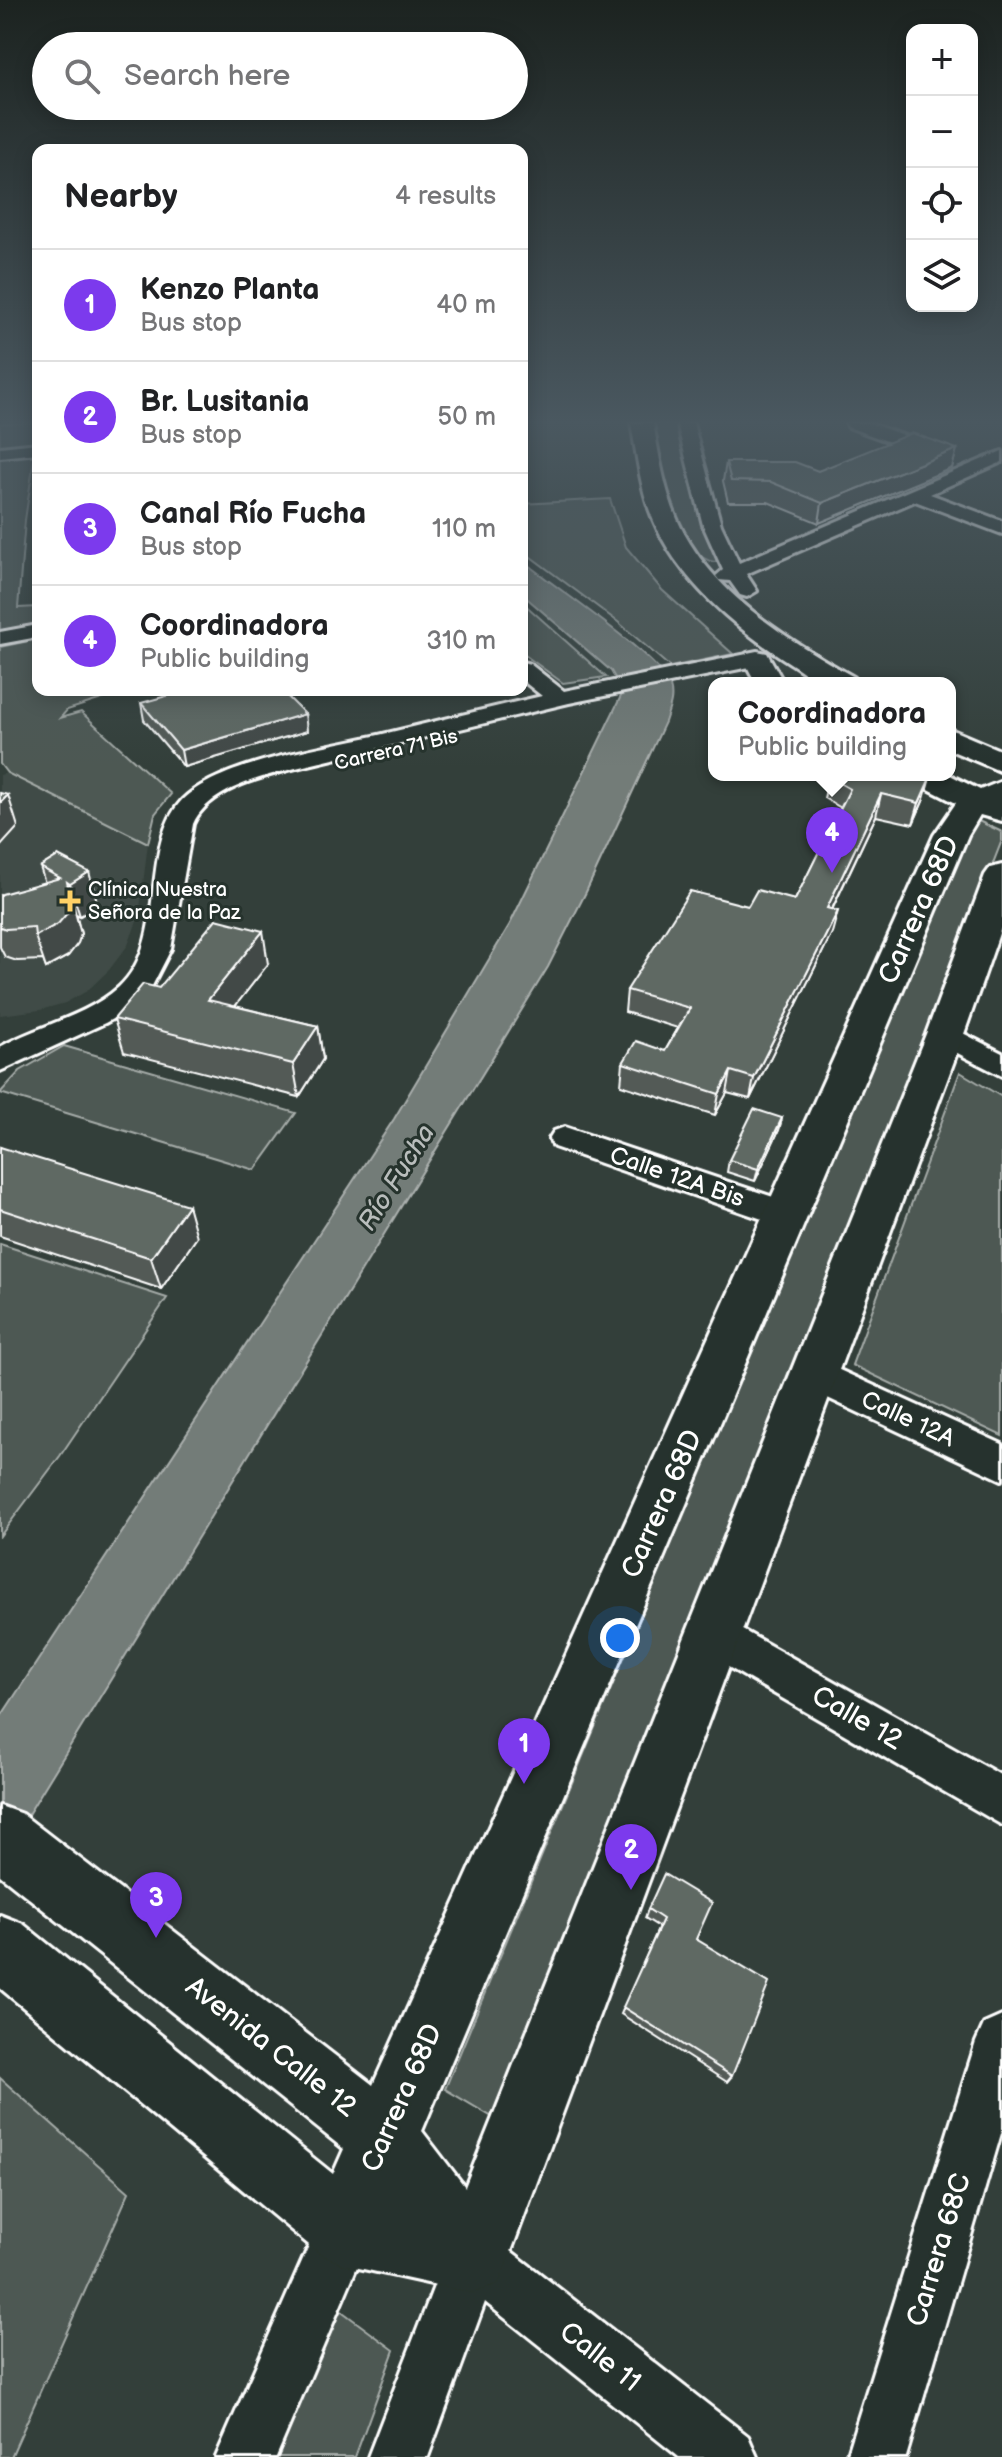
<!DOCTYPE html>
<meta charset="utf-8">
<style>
body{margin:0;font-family:"Balsamiq Sans",sans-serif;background:#f6f6f6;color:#202124}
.controls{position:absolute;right:24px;top:24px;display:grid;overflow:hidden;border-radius:16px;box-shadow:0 4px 20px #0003}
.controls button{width:72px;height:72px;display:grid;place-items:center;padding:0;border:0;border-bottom:2px solid #e0e0e0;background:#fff;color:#202124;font:40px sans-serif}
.you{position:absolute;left:620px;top:1638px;width:28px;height:28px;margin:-20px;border:6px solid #fff;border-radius:50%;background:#1a73e8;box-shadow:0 0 0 12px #1a73e833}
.badge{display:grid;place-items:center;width:52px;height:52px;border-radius:50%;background:#7c3aed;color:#fff;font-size:26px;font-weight:700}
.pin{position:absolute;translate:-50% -66px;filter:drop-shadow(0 2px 4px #0008)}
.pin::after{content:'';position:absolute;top:42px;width:28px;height:24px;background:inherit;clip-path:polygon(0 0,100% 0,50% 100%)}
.popup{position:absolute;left:708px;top:677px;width:248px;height:104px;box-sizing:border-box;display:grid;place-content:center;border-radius:16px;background:#fff;filter:drop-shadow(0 2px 6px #0005);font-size:26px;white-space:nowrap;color:#757577}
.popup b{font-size:30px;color:#202124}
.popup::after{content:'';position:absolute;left:50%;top:100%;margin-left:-16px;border:16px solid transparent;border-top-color:#fff}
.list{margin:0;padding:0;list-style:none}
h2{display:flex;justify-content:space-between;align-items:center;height:104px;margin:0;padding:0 32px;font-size:34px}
h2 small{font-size:26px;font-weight:400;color:#757577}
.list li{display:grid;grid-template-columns:52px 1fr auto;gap:24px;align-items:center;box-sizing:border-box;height:112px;padding:0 32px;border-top:2px solid #e0e0e0}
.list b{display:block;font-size:30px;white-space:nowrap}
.list p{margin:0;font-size:26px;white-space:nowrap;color:#757577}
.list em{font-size:26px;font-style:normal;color:#757577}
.icon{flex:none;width:44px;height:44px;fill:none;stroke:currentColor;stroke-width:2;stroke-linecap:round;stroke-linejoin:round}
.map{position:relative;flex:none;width:1002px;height:2457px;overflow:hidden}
.search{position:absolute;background:#fff;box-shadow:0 4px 20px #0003;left:32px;top:32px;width:496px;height:88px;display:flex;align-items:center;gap:20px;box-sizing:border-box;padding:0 28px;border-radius:44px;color:#757577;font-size:30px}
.panel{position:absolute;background:#fff;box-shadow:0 4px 20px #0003;left:32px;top:144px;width:496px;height:552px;border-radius:16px}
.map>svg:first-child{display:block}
.built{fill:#404c47}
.green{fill:#4d5853;stroke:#a6aca9;stroke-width:2}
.water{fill:#737b78;stroke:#abb0ae;stroke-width:2}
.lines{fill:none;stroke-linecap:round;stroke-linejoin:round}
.minor-casing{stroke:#fff;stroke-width:6}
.major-casing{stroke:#fff;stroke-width:6}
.minor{fill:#26332d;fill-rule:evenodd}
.major{fill:#26332d;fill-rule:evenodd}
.wall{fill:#525a56;stroke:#fff;stroke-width:2}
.shaded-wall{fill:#424a46;stroke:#fff;stroke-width:2}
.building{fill:#5f6964;stroke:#fff;stroke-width:2}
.poi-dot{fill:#ffd166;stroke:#26332d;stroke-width:3}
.labels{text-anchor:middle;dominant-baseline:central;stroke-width:6;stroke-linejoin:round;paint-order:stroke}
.far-street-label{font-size:20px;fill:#fff;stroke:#26332d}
.far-poi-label{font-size:20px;fill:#fff;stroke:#26332d;text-anchor:start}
.street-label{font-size:24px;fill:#fff;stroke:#26332d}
.water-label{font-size:26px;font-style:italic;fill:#b9bdbc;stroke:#26332d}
.near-street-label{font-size:28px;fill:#fff;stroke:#26332d}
</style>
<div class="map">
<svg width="1002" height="2457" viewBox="0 0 1002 2457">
<rect width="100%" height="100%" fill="#333f3a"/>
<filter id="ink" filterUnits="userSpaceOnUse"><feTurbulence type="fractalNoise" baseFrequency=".0125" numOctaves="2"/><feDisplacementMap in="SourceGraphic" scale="16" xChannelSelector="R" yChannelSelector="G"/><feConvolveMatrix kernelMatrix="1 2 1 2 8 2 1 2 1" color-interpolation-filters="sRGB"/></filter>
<g filter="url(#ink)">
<path class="built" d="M7 773 148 843 139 916 128 945 109 970 87 991 65 1003 40 1010 0 1015V775Z"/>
<g class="green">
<path d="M38 423V443L0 447V424Z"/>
<path d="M654 423H678L713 548 719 560 715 562C674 557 661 456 654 423Z"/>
<path d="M35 453 25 520 18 608 38 607V627L0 634V458Z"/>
<path d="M610 499 626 547 662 590 733 654 670 667 618 622 527 554 522 545V504Z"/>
<path d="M522 602 606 677 563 683 522 653Z"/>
<path d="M38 639V690H130L67 710 60 718 81 712 171 794 155 814 148 843 7 773 0 764V647Z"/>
<path d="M972 818 1002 832V840L504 2124 445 2089Z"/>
<path d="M64 1046 296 1113 255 1170 0 1093 20 1071Z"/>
<path d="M960 1072 1002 1097V1436L852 1365Z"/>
<path d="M0 1244 167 1298 60 1456 0 1536Z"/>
<path d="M0 2078 129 2192 11 2457H0Z"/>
<path d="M336 2307 394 2350 355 2457H271Z"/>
</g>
<path class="water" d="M522 560C552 586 660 656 670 686 674 699 669 709 665 722L586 892 548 967 0 1860V1718L394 1119 510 924 623 692 611 671 522 594Z"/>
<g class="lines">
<g class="minor-casing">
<g id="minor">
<path d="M677 423H693L721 525 739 563 1002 451V462L930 494 1002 521V534L915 501 746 574 757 591 747 597 740 595 730 581 719 580 716 576 723 570 703 525Z"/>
<path d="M846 423H869L946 450 949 454 946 458H934L848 427Z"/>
<path d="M38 443V453L0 457V447Z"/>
<path d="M38 625V637L0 644V632Z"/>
<path d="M757 652 768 659 765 664 569 703 300 767C265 776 209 788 193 824L171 949 152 986 125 1012 105 1023 0 1071V1047C39 1025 86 1017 119 987 169 941 139 846 182 800 219 762 330 746 383 734 436 721 489 708 542 696L522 680V662L530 664 564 691Z"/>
<path d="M945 1024 1002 1053V1076L934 1041 930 1034 934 1027Z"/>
<path d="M565 1127 800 1206 805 1215 800 1224 788 1228 554 1147 549 1139 554 1131Z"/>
<path d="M813 1358 1002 1444V1480L800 1385 794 1374 800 1363Z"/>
<path d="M712 1613 1002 1776V1825L697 1649 691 1634 697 1619Z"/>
<path d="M1002 2016V2130L906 2457H846L976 2042 984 2024Z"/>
<path d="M345 2201 365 2209 373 2229 276 2457H216L325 2209Z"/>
<path d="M473 2229 493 2237 748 2436 757 2457H679L485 2302 428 2457H368L453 2237Z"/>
</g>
</g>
<g class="major-casing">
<g id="major">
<path d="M631 423H653C659 455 664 489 677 519 709 592 788 640 854 677L858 683C848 683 832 686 822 682 811 679 800 669 790 663 736 629 678 580 653 519 640 488 637 455 631 423Z"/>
<path d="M757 651 767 653 784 683H756L743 659 747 653Z"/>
<path d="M950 729 1002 751V772L950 750Z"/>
<path d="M910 775H950L980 790 1002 781V821L980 815 968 835 422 2131 465 2187 926 1034 985 875 990 868 1002 865V925L964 1034 509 2257 499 2283 473 2293 345 2265 320 2254 0 1988V1915L23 1924 333 2174 344 2149 0 1875V1806L22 1814 373 2085 934 835 956 803 915 782Z"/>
</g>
</g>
<use href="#minor" class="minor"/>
<use href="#major" class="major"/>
</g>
<g class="wall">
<path d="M957 449 952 468 819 523 768 502H728L723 481 726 462 818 471Z"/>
<path d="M141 703 305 714 307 731 184 767 144 720Z"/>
<path d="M816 775H924V799L913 824 876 816 832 910V933L750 1099 727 1093 715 1115 621 1085 623 1063 665 1051 678 1028 625 1012 627 990 748 906 795 900 841 808 824 798 828 781Z"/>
<path d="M58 856 98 905 80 916 76 914 81 934 78 943 68 956 46 968 43 960 17 961 5 957 0 947V896L45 883 40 867Z"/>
<path d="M268 964 235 1006 318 1026 323 1059 299 1097 124 1052 114 1019 159 988Z"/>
<path d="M782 1118 779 1130 755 1181 727 1172 729 1160Z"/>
<path d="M0 1147 197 1237 161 1289 0 1236Z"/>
<path d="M648 1909 696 1939 732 2076 727 2082 621 2014 659 1927 645 1918Z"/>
</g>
<g class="shaded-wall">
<path d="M957 449 952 468 819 523 822 503Z"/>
<path d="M305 714 307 731 184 767 181 750Z"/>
<path d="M930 778 924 799 913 824 919 803Z"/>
<path d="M881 794 876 816 822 930 827 908Z"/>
<path d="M8 795 18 827 0 847V803Z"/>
<path d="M89 872 98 905 80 916 70 884Z"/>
<path d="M67 882 81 934 78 943 68 956 46 968 35 936Z"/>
<path d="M838 911 832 933 750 1099 754 1078Z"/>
<path d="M263 931 268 964 215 1032 208 1000Z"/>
<path d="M318 1026 323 1059 299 1097 293 1064Z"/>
<path d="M731 1071 727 1093 715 1115 719 1094Z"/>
<path d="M782 1118 779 1130 755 1181 758 1169Z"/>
<path d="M188 1205 197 1237 161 1289 151 1258Z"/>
</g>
<g class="building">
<path d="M912 433 957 449 822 503 771 482 731 481 726 462H795L818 471Z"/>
<path d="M188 690H281L305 714 181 750 141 703Z"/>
<path d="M832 775H924L930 778 919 803 881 794 827 908 838 911 754 1078 731 1071 719 1094 623 1063 636 1041 665 1051 690 1008 627 990 690 891 748 906 757 890 795 900 850 789 829 777Z"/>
<path d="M0 793 8 795 0 803Z"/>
<path d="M58 856 89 872 70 884 67 882 71 902 69 911 58 924 35 936 34 927 6 929 0 927V896L2 894 60 878 40 867Z"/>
<path d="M216 919 263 931 208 1000 318 1026 293 1064 114 1019 143 984 159 988Z"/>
<path d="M754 1109 782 1118 758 1169 729 1160Z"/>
<path d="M0 1147 188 1205 151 1258 0 1209Z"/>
<path d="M664 1874 712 1903 696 1939 769 1983 732 2076 623 2007 663 1919 648 1909Z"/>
</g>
</g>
<linearGradient id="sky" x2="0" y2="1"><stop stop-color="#1c2320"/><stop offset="0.55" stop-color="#4a5860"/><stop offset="1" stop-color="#4a5860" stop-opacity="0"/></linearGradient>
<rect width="1002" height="767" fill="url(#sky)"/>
<path class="poi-dot" d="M66 889h8v8h8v8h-8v8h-8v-8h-8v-8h8z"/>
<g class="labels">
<g class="far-street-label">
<text transform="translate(396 750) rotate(-13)">Carrera 71 Bis</text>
</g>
<g class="far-poi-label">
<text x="88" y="890">Clínica Nuestra<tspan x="88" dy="23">Señora de la Paz</tspan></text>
</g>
<g class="street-label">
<text transform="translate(677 1177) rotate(19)">Calle 12A Bis</text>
<text transform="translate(908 1419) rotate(25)">Calle 12A</text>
</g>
<g class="water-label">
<text transform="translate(397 1178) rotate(-58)">Río Fucha</text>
</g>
<g class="near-street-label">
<text transform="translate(919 910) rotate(-66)">Carrera 68D</text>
<text transform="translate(662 1504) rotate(-66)">Carrera 68D</text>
<text transform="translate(857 1718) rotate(30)">Calle 12</text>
<text transform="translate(271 2047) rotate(38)">Avenida Calle 12</text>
<text transform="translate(402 2098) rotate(-66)">Carrera 68D</text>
<text transform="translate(939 2250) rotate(-73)">Carrera 68C</text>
<text transform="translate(600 2357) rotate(38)">Calle 11</text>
</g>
</g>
</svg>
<div class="controls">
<button>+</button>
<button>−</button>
<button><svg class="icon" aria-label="locate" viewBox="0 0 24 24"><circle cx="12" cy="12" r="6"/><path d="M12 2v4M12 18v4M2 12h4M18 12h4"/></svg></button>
<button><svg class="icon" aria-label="layers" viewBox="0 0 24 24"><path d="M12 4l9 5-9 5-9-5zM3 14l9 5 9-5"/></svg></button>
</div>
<div class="you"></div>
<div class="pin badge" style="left:524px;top:1784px">1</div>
<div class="pin badge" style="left:631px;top:1890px">2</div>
<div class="pin badge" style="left:156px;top:1938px">3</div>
<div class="pin badge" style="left:832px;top:873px">4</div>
<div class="popup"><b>Coordinadora</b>Public building</div>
<div class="search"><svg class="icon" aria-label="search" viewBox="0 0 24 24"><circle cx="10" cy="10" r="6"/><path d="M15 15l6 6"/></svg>Search here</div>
<section class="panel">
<h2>Nearby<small>4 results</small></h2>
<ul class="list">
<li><span class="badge">1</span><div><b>Kenzo Planta</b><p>Bus stop</p></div><em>40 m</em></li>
<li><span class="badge">2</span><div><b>Br. Lusitania</b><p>Bus stop</p></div><em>50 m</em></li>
<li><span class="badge">3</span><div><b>Canal Río Fucha</b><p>Bus stop</p></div><em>110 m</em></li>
<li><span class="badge">4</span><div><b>Coordinadora</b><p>Public building</p></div><em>310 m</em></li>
</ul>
</section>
</div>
